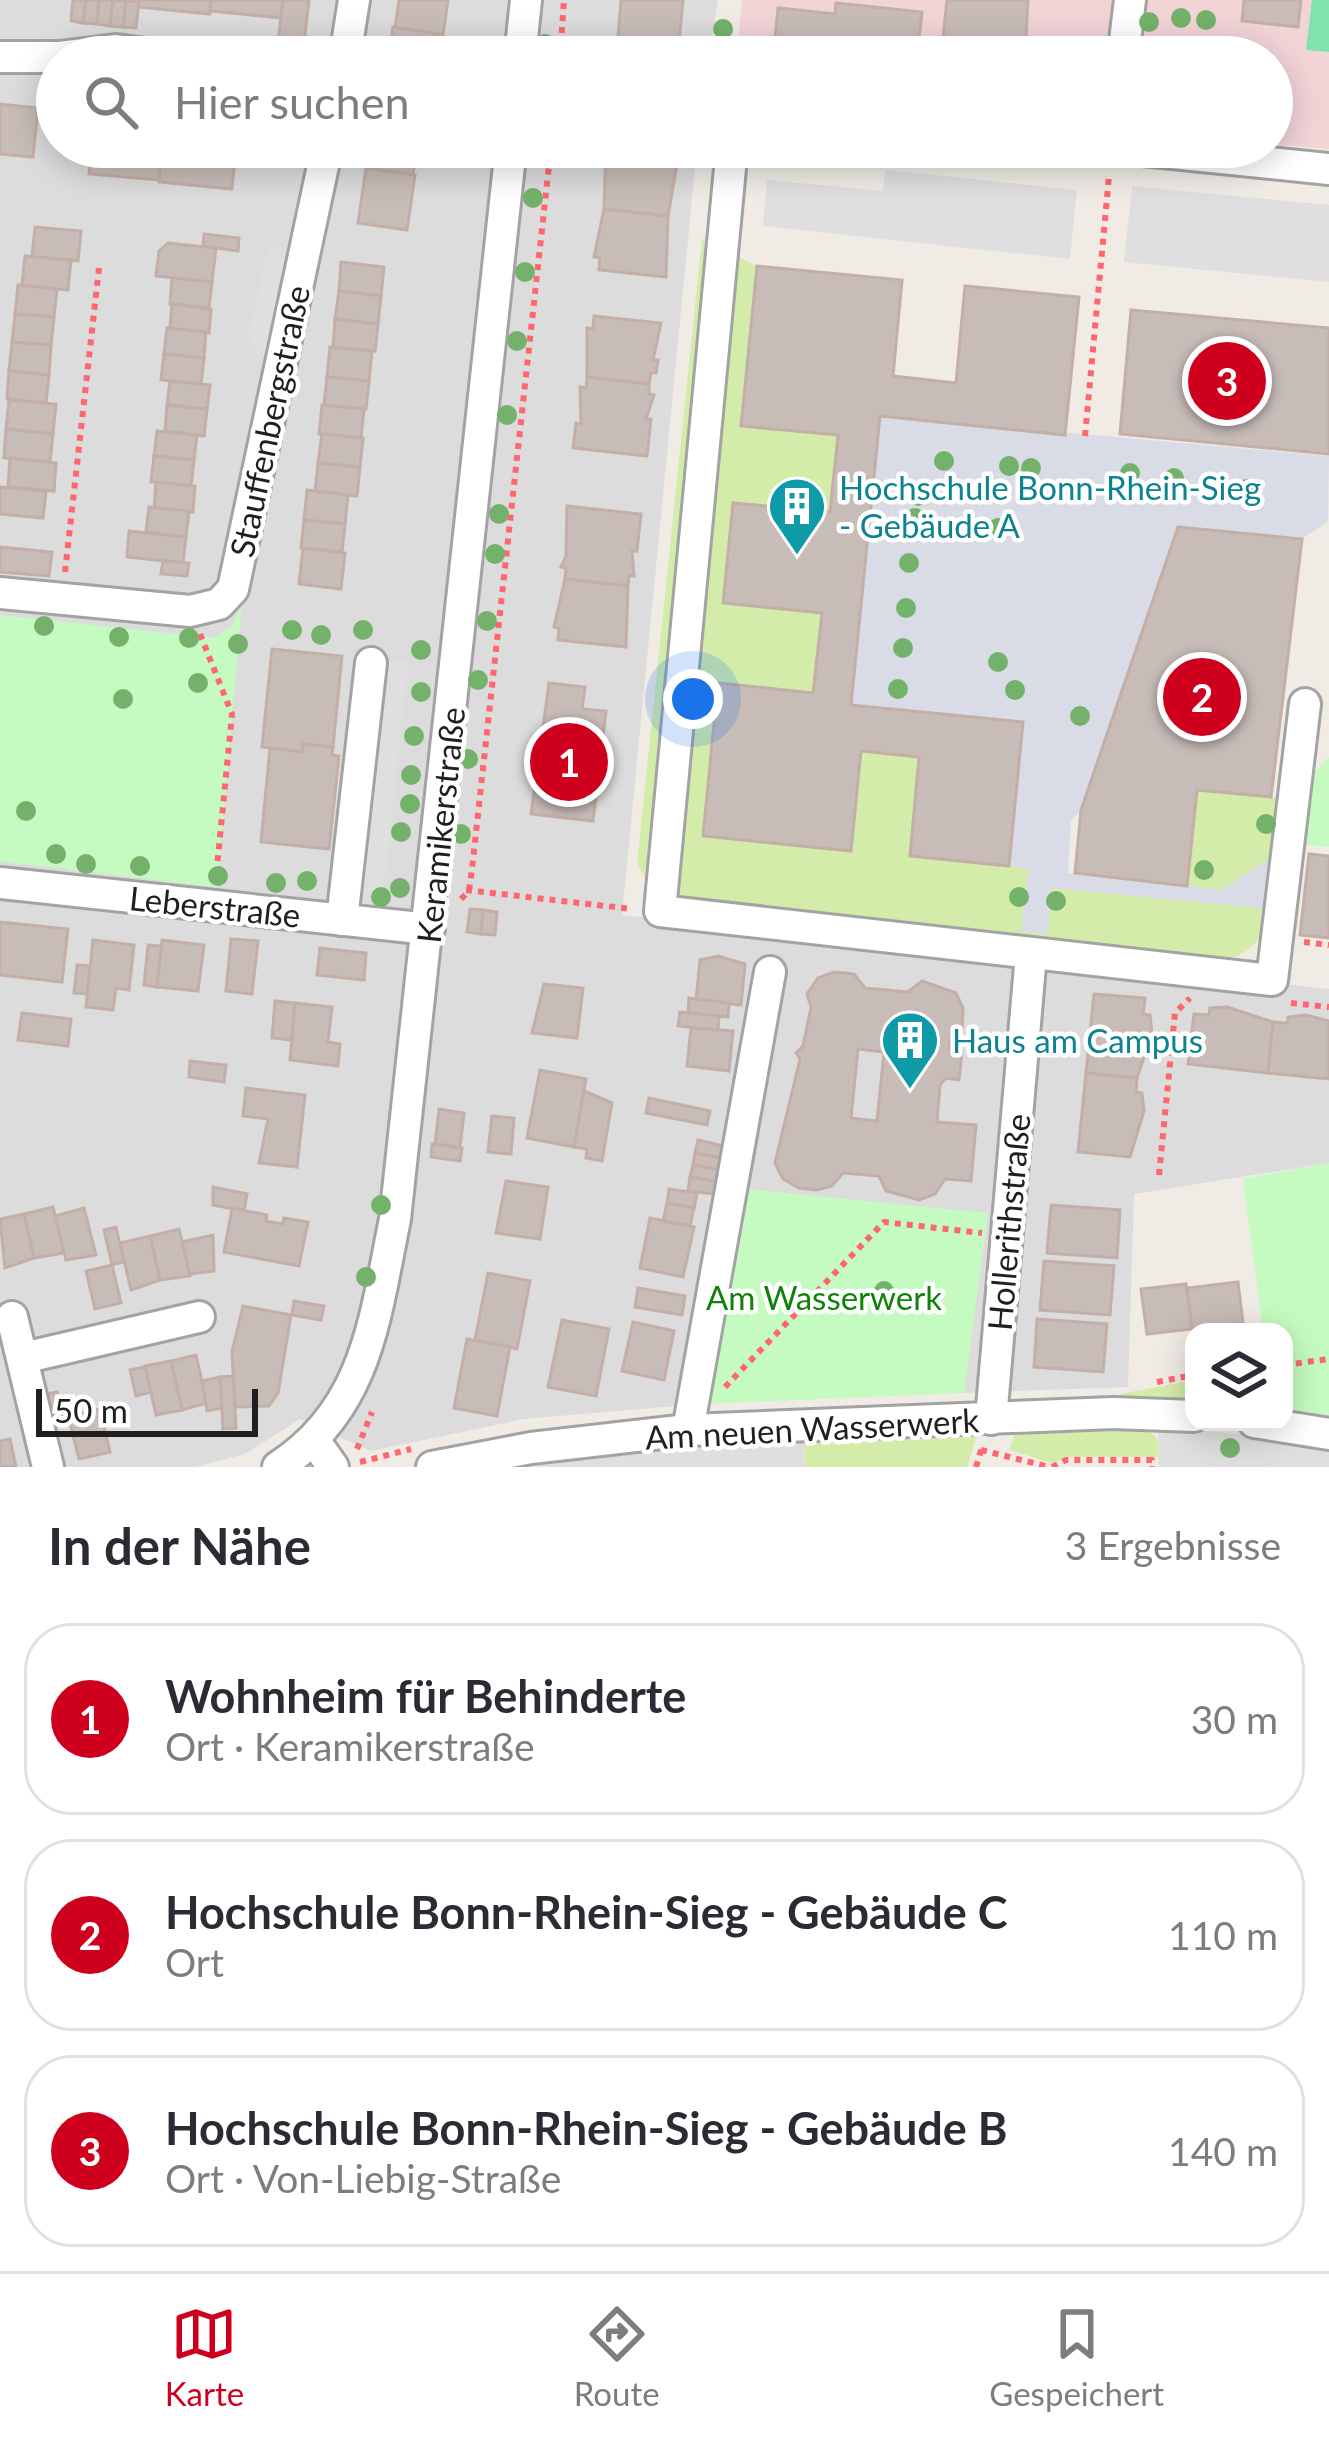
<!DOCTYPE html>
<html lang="de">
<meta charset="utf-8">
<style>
body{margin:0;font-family:Lato,sans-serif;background:#f7f7f7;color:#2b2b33}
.controls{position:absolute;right:36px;bottom:36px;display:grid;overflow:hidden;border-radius:24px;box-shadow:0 6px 30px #0003}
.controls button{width:108px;height:108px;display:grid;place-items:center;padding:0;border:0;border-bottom:3px solid #e1e1e2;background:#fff;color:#2b2b33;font:60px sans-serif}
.scale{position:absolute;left:36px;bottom:30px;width:222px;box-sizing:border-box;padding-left:12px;border:6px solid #1f1f1f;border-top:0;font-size:33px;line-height:42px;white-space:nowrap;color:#1f1f1f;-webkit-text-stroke:9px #fff;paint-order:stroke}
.you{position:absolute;left:693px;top:699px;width:42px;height:42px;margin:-30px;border:9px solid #fff;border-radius:50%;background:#1a73e8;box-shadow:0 0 0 18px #1a73e833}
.badge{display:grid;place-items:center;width:78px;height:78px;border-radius:50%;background:#ce001e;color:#fff;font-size:39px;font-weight:700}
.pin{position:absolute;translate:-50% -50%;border:6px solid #fff;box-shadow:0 3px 12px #0006}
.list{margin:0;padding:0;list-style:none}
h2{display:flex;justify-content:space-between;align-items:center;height:156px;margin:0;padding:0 48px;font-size:51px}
h2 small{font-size:39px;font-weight:400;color:#7c7c81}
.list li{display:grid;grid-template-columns:78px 1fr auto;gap:36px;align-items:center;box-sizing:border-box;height:192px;margin:0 24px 24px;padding:0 24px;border:3px solid #e1e1e2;border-radius:48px}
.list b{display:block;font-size:45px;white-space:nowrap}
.list p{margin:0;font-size:39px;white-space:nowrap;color:#7c7c81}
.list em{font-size:39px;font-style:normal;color:#7c7c81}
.icon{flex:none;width:66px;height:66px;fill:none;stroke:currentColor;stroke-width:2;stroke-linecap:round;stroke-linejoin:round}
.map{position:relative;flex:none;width:1329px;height:1467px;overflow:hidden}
.search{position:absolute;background:#fff;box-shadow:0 6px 30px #0003;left:36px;right:36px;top:36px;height:132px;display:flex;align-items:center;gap:30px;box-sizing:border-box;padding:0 42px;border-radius:66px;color:#7c7c81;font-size:45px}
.sheet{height:804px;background:#fff}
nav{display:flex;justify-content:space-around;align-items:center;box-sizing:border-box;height:168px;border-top:3px solid #e1e1e2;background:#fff;font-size:33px;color:#7c7c81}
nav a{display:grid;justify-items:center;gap:6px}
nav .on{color:#ce001e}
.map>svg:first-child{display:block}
.residential{fill:#dddcdc}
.commercial{fill:#f2d4d7}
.grass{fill:#d4eca9}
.park{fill:#c5fbc1}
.pitch{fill:#80e2ae}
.parking{fill:#dfdfdf}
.plaza{fill:#d9dbe6}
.building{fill:#c8bcb8;stroke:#c3afa7;stroke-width:3;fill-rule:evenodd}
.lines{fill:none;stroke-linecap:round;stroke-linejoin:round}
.minor-casing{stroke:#a3a3a3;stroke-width:36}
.path{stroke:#ff676e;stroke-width:6;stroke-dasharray:6 6;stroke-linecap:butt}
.minor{stroke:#fff;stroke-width:30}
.tree{fill:#74b26b}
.labels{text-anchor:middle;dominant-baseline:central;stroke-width:9;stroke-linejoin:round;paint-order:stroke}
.street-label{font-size:33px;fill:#1f1f1f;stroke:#fff}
.culture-label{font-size:33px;fill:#0d838f;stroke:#fff;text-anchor:start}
.park-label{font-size:33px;fill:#0f8307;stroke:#fff}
</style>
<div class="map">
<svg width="1329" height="1467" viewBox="0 0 1329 1467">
<rect width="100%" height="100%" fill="#f0ebe5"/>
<path class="residential" d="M0 0H718L709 57H57V147H697L622 915 1329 989V1163L1134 1194 1128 1387 964 1393 987 1213 699 1404 524 1419 371 1451 300 1419 245 1454 195 1467H0Z"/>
<path class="commercial" d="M742 0H1329V149L1272 144V57H737Z"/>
<g class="grass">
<path d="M702 239 757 266 742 425 838 435 830 512 733 504 822 613 813 693 718 684 861 751 919 757 910 856 1028 868 1021 931 1047 934 1052 888 1271 909C1262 936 1257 950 1228 959L654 893 637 864Z"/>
<path d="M1197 790 1281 798 1276 854 1222 890 1187 886Z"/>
<path d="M1194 1380V1406L1121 1403 1120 1394Z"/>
<path d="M1143 1426 1158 1439 1159 1457H1068L1052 1463 1009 1450 1015 1432Z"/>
<path d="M955 1434 976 1438 967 1467H805L804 1439Z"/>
</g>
<g class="park">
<path d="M242 603 217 887 0 861V615L213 638 232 627Z"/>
<path d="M1329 757V847L1294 844 1299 788Z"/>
<path d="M1329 1163V1421L1284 1410V1332H1263L1243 1179Z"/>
<path d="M744 1189 988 1213 964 1393 699 1404Z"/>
</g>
<path class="pitch" d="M1312 0H1329V52L1306 50Z"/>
<g class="parking">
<path d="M885 170 1077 190 1070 259 763 226 767 180 883 191Z"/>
<path d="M1132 186 1329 205V282L1124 262Z"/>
<path d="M268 249 293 250 266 360 248 336Z"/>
<path d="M384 660 408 662 383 896 359 893Z"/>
<path d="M1158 1426 1329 1444V1467H1159Z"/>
<path d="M804 1439 805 1467H537L536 1460Z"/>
</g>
<path class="plaza" d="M880 416 1329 456 1328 521 1302 539 1178 527 1081 810 1071 821 1068 873 1222 890 1276 854 1271 909 1053 888 1047 935 1021 931 1028 869 1009 866 1023 722 851 705Z"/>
<g class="building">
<path d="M73 0H86L83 23 71 21Z"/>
<path d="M86 0H99L97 24 83 23Z"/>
<path d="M99 0H113L110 26 97 24Z"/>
<path d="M113 0 126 1 123 27 110 26Z"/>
<path d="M139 0H211L210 14 138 7Z"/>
<path d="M211 0H283L281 18 210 11Z"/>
<path d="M283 0H309L304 43 278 41Z"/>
<path d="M399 0H448L443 35 395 28Z"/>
<path d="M621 0H683L678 55 617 49Z"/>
<path d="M947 0H1028L1025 56 941 57Z"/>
<path d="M1244 0H1301L1298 27 1242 21Z"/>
<path d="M126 1 139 2 136 28 123 27Z"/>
<path d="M836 3 922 12 917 57H773L778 8 835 14Z"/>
<path d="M393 27 435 33 432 57H389Z"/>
<path d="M0 104 38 108 33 157 0 154Z"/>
<path d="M92 147H162L159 180 89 174Z"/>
<path d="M162 147H236L232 189 159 182Z"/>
<path d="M236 147H278L276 165 234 161Z"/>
<path d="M373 147H417L413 175 370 169Z"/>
<path d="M606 147H680L668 216 604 209Z"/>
<path d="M366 168 415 175 407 230 358 223Z"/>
<path d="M604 209 668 216 666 277 599 270 600 258 594 257Z"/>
<path d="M35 227 81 231 78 261 32 257Z"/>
<path d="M204 234 239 238 238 251 203 246Z"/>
<path d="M168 243 216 248 212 282 156 276 159 251Z"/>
<path d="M25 256 71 260 68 290 22 285Z"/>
<path d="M341 262 384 267 381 296 339 291Z"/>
<path d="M757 266 902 280 893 376 956 383 965 286 1079 297 1065 435 880 416 851 705 1023 722 1009 866 910 856 919 757 861 751 851 851 703 836 718 683 813 693 822 613 723 603 733 503 830 512 838 435 741 426Z"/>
<path d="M172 278 212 282 209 308 170 304Z"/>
<path d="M18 285 57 289 54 317 15 314Z"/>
<path d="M339 291 381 296 378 324 335 319Z"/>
<path d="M172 304 211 309 209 333 170 328Z"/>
<path d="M1131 310 1329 328V454L1120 434Z"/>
<path d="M15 314 54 317 51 345 12 342Z"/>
<path d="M594 316 661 323 653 360H658L656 373H651L649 384 587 377V328L593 329Z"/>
<path d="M335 319 378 324 375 351 333 347Z"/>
<path d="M167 328 206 332 204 358 164 354Z"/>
<path d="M12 342 51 345 49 375 9 371Z"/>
<path d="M330 347 372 351 369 381 327 377Z"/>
<path d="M164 354 204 358 201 384 161 380Z"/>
<path d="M9 371 49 375 46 403 7 399Z"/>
<path d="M327 377 369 381 366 409 324 405Z"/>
<path d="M587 377 649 384V394L654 395 646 419H651L647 456 573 448 576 423 581 424 580 387 586 388Z"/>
<path d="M170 381 210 385 207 409 167 405Z"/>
<path d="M9 400 56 404 53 434 6 429Z"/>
<path d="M167 405 207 409 204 436 165 431Z"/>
<path d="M322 405 364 409 361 438 319 434Z"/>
<path d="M6 429 53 434 50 462 4 458Z"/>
<path d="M157 431 197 435 194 460 154 456Z"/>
<path d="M322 434 363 438 360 467 318 463Z"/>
<path d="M154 456 194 460 191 486 151 482Z"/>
<path d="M10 458 56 463 54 491 8 487Z"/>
<path d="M318 463 360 467 357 496 315 491Z"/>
<path d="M156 482 195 486 193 512 154 508Z"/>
<path d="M0 487 46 491 43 518 0 514Z"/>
<path d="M307 490 348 495 345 524 304 520Z"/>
<path d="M567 506 641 514 637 551H632L634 576 629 575 628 586 565 579 566 568 561 567 566 556Z"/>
<path d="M149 507 189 511 186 537 146 532Z"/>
<path d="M304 520 345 524 342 552 301 548Z"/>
<path d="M1178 527 1302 539 1271 797 1197 790 1187 886 1075 873 1081 810Z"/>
<path d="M129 531 186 537 183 563 127 557Z"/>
<path d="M0 547 52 552 49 576 0 572Z"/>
<path d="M303 548 345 553 341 589 299 584Z"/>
<path d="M163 561 189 563 187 576 161 574Z"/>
<path d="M565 579 628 586 626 647 558 640 559 628 554 627Z"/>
<path d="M272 649 342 656 333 747 303 744 302 752 262 747Z"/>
<path d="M549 683 585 687 582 709 606 711 593 821 531 814Z"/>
<path d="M303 744 333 747 332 755 339 756 329 849 261 842 270 748 302 752Z"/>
<path d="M1309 854 1329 856V938L1300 935Z"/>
<path d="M470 909 483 910 481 934 467 932Z"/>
<path d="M483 910 497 912 495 935 481 934Z"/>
<path d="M0 922 68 929 62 982 0 975Z"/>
<path d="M231 939 258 941 252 994 226 991Z"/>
<path d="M93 940 134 945 129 990 116 988 113 1010 86 1007Z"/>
<path d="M162 940 204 945 198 991 157 987Z"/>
<path d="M148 945 161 946 157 987 144 985Z"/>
<path d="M320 948 366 953 364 980 317 975Z"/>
<path d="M718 956 745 964 741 1005 696 1000 700 960Z"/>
<path d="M77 965 90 966 87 994 74 993Z"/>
<path d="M834 972 854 974 865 988 908 992 922 981 956 993 963 1008 962 1028 951 1037 949 1049 962 1051 959 1080 946 1078 940 1085 937 1122 976 1125 971 1181 945 1179 935 1194 919 1200 886 1191 879 1176 843 1173 832 1186 817 1190 799 1188 783 1179 775 1163 800 1059 796 1053 803 1046 811 1007 807 994 818 978ZM858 1049 884 1052 877 1121 851 1118Z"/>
<path d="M544 984 583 988 577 1038 532 1033Z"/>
<path d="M1094 994 1145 998 1143 1014 1150 1015 1152 1033 1137 1078 1086 1073Z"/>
<path d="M689 998 729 1003 728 1017 688 1013Z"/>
<path d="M275 1001 295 1003 292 1040 272 1038Z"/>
<path d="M295 1003 332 1007 328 1042 340 1044 338 1066 290 1060Z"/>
<path d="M1227 1007 1273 1022 1268 1073 1188 1064 1194 1014 1209 1015 1210 1008Z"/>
<path d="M680 1012 719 1016 718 1030 678 1026Z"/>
<path d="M22 1013 71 1019 68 1046 18 1040Z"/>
<path d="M1306 1015 1329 1021V1079L1268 1073 1273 1022 1288 1023V1017Z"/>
<path d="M691 1028 733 1031 729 1071 687 1066Z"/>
<path d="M190 1061 226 1065 224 1082 189 1077Z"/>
<path d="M540 1070 586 1079 574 1147 527 1138Z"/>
<path d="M1086 1073 1137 1078 1136 1092 1142 1093 1144 1111 1130 1157 1078 1152Z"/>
<path d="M246 1088 305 1095 297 1167 259 1163 268 1119 243 1116Z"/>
<path d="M584 1091 612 1103 602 1161 586 1158 587 1149 574 1147Z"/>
<path d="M649 1098 710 1111 707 1125 646 1113Z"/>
<path d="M439 1109 464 1113 460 1147 435 1144Z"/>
<path d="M492 1116 514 1118 511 1154 488 1152Z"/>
<path d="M698 1140 724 1146 722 1158 695 1153Z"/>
<path d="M432 1144 462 1148 460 1161 431 1157Z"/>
<path d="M695 1153 722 1158 719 1170 693 1165Z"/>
<path d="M693 1165 719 1170 717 1182 690 1177Z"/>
<path d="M690 1177 717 1182 715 1194 688 1191Z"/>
<path d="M506 1181 548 1187 540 1239 496 1233Z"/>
<path d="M213 1187 247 1194 244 1211 213 1205Z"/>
<path d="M669 1189 697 1193 694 1208 667 1203Z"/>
<path d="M667 1203 694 1208 690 1226 663 1221Z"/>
<path d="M1051 1205 1120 1210 1117 1258 1047 1253Z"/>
<path d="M53 1207 64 1253 34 1258 24 1214Z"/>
<path d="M84 1208 96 1255 66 1260 55 1216Z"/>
<path d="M232 1208 267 1215 266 1221 283 1224 284 1218 308 1222 299 1266 224 1252Z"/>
<path d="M24 1214 34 1258 5 1268 0 1219Z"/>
<path d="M650 1218 694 1227 683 1277 640 1268Z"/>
<path d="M116 1227 124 1262 112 1265 104 1230Z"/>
<path d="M179 1229 190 1276 160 1280 150 1236Z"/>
<path d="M213 1235 214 1271 190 1274 182 1242Z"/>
<path d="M150 1236 160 1280 131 1290 120 1243Z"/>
<path d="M1044 1261 1114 1266 1110 1315 1040 1310Z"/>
<path d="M112 1265 121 1303 95 1309 86 1271Z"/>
<path d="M488 1273 530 1281 517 1349 475 1340Z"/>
<path d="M1238 1282 1243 1323 1192 1329 1187 1288Z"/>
<path d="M1186 1284 1192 1329 1147 1334 1141 1289Z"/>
<path d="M638 1288 685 1296 682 1315 635 1307Z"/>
<path d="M294 1301 324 1306 321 1320 292 1315Z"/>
<path d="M243 1306 291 1315 278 1393 269 1406 235 1407 232 1352Z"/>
<path d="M1037 1319 1107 1324 1103 1372 1034 1367Z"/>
<path d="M562 1320 609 1329 596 1396 548 1387Z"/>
<path d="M633 1322 674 1331 664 1380 622 1371Z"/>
<path d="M467 1339 510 1347 497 1416 454 1408Z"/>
<path d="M196 1355 207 1403 182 1410 171 1361Z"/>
<path d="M171 1361 182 1410 156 1415 145 1366Z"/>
<path d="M145 1367 151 1392 136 1396 130 1370Z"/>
<path d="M233 1376 236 1428 223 1429 220 1377Z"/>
<path d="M220 1377 222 1408 207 1411 202 1381Z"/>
<path d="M57 1392 64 1418 49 1421 43 1395Z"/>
<path d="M100 1409 110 1452 79 1459 68 1416Z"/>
<path d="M10 1439 16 1467H0V1441Z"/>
</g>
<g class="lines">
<g class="minor-casing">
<g id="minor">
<path d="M0 57H57"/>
<path d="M60 57 116 50 168 57"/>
<path d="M345 57 354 0"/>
<path d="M520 57 526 0"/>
<path d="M1123 57 1130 0"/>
<path d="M732 147 660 911 1272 980 1305 704"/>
<path d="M1113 147 1329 169"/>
<path d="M0 593 190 611 219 604 233 589 327 147"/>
<path d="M0 883 429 929"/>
<path d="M342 920 371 663"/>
<path d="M12 1317 48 1467"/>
<path d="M23 1358 199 1317"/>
<path d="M991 1419 1031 954"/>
<path d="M1254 1422 1329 1434"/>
<path d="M688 1430 770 972"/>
<path d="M314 1440 333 1467"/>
<path d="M278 1467C368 1409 375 1316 395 1219L511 147"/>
<path d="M432 1467 531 1448 688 1430 1113 1413 1194 1416"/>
</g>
</g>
<g class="path">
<path d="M560 57 564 0"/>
<path d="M1085 436 1109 176"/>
<path d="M65 572 99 268"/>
<path d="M200 634 232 714 216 877"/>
<path d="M466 890 632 909"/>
<path d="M461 899 469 891 472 869 551 147"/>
<path d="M1304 942 1329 945"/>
<path d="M1291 1003 1329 1007"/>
<path d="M1159 1175 1175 1013 1190 998"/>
<path d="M1284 1365 1329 1359"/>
<path d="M1157 1382 1194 1375"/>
<path d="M725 1387 884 1222 982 1233"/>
<path d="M357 1449 372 1412"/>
<path d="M981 1450 1050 1467"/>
<path d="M360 1462 411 1449"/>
<path d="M976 1467 982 1447"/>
<path d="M1052 1467 1066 1460H1152V1467"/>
</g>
<use href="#minor" class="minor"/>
</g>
<g class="tree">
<circle cx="1181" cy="18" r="10"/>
<circle cx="1206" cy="20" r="10"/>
<circle cx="1149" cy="22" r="10"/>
<circle cx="723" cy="29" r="10"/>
<circle cx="545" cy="44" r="10"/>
<circle cx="533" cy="198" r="10"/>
<circle cx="525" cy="272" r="10"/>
<circle cx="517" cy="341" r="10"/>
<circle cx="507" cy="415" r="10"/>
<circle cx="944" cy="461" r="10"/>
<circle cx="1009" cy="466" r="10"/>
<circle cx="1031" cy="468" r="10"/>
<circle cx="1130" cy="473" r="10"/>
<circle cx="1174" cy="478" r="10"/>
<circle cx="1215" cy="483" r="10"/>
<circle cx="1247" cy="489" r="10"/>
<circle cx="918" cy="496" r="10"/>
<circle cx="499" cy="514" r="10"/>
<circle cx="915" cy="518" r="10"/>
<circle cx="998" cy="528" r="10"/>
<circle cx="495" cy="554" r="10"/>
<circle cx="909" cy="563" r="10"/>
<circle cx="906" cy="608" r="10"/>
<circle cx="487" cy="621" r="10"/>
<circle cx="44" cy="626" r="10"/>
<circle cx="292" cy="630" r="10"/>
<circle cx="363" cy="630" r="10"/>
<circle cx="321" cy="635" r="10"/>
<circle cx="119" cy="637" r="10"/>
<circle cx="189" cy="638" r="10"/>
<circle cx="238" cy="644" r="10"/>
<circle cx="903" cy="648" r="10"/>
<circle cx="421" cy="650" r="10"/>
<circle cx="998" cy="662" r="10"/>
<circle cx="478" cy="680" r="10"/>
<circle cx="198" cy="683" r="10"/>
<circle cx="898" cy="689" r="10"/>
<circle cx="1015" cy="690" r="10"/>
<circle cx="421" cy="692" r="10"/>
<circle cx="123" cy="699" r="10"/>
<circle cx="1080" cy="716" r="10"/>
<circle cx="414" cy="736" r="10"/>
<circle cx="468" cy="759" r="10"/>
<circle cx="411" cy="775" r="10"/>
<circle cx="410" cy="804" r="10"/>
<circle cx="26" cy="811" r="10"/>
<circle cx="1266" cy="824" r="10"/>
<circle cx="401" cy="832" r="10"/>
<circle cx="461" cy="834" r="10"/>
<circle cx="56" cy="854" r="10"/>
<circle cx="86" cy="864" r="10"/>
<circle cx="140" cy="866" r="10"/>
<circle cx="1204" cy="870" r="10"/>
<circle cx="218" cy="876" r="10"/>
<circle cx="307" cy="881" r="10"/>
<circle cx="276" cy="883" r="10"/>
<circle cx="400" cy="888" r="10"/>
<circle cx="381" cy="897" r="10"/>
<circle cx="1019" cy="897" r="10"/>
<circle cx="1056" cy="901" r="10"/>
<circle cx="381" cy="1205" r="10"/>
<circle cx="366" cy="1277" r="10"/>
<circle cx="884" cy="1291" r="10"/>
<circle cx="1230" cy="1448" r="10"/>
</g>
<defs>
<g id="building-pin" transform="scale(3)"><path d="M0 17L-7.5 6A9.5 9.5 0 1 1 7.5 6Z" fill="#0f9aa8" stroke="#fff"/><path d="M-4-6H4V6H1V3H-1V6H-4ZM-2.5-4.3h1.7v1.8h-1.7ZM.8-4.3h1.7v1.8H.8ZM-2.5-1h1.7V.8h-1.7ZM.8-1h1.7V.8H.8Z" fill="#fff"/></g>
</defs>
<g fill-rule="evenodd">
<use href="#building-pin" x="797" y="506"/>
<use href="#building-pin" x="910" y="1040"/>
</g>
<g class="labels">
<g class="street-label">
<text transform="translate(269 421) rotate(-78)">Stauffenbergstraße</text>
<text transform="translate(440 825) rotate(-84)">Keramikerstraße</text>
<text transform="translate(215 906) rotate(6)">Leberstraße</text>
<text transform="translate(1008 1222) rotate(-85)">Hollerithstraße</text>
<text transform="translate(812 1428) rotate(-3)">Am neuen Wasserwerk</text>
</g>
<g class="culture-label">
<text x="839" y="487">Hochschule Bonn-Rhein-Sieg<tspan x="839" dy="38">- Gebäude A</tspan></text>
<text x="952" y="1040">Haus am Campus</text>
</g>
<g class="park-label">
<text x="824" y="1297">Am Wasserwerk</text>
</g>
</g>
</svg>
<div class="controls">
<button><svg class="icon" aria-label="layers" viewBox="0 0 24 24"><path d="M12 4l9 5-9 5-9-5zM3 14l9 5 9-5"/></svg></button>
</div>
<div class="scale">50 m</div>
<div class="you"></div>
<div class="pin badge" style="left:569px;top:762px">1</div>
<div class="pin badge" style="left:1202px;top:697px">2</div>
<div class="pin badge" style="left:1227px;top:381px">3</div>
<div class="search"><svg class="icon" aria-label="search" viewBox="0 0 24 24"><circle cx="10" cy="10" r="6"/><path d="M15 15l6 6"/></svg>Hier suchen</div>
</div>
<section class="sheet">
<h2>In der Nähe<small>3 Ergebnisse</small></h2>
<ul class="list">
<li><span class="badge">1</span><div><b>Wohnheim für Behinderte</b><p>Ort · Keramikerstraße</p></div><em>30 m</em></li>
<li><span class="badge">2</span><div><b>Hochschule Bonn-Rhein-Sieg - Gebäude C</b><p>Ort</p></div><em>110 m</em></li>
<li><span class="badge">3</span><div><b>Hochschule Bonn-Rhein-Sieg - Gebäude B</b><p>Ort · Von-Liebig-Straße</p></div><em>140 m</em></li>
</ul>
</section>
<nav>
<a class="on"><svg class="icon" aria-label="map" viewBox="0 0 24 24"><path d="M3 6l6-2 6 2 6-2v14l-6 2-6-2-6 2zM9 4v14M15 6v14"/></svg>Karte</a>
<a><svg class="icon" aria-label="directions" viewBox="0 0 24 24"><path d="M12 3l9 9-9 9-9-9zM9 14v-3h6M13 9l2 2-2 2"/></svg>Route</a>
<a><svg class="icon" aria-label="saved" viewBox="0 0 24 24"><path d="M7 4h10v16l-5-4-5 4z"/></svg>Gespeichert</a>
</nav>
